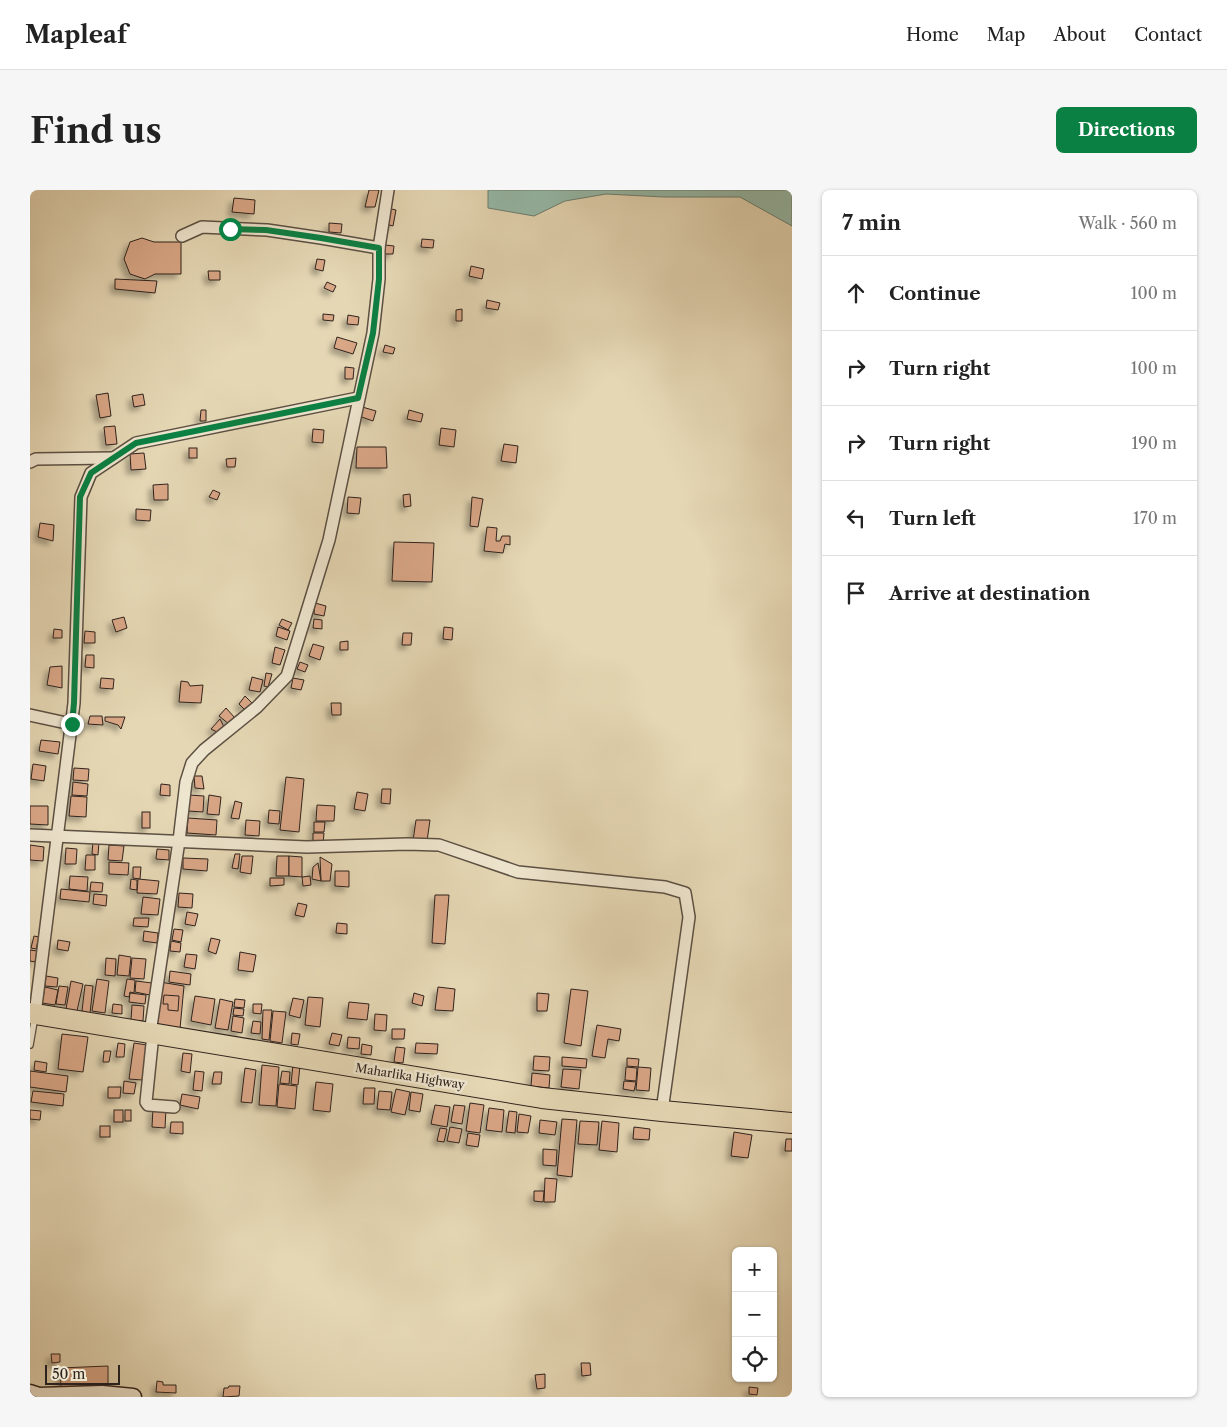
<!DOCTYPE html>
<meta charset="utf-8">
<style>
body{margin:0;font-family:"Libre Caslon Text",serif;background:#f6f6f6;color:#222}
.controls{position:absolute;right:15px;bottom:15px;display:grid;overflow:hidden;border-radius:8px;box-shadow:0 1px 4px #0004}
.controls button{width:45px;height:45px;display:grid;place-items:center;padding:0;border:0;border-bottom:1px solid #e0e0e0;background:#fff;color:#222;font:25px sans-serif}
.scale{position:absolute;left:15px;bottom:12px;width:75px;box-sizing:border-box;padding-left:5px;border:2px solid #2f231d;border-top:0;font-size:14px;line-height:18px;white-space:nowrap;color:#2f231d;-webkit-text-stroke:4px #eee5ce;paint-order:stroke}
.stop{position:absolute;width:15px;height:15px;margin:-11px;border:4px solid #0b8043;border-radius:50%;background:#fff}
.stop.end{background:#0b8043;border-color:#fff;box-shadow:0 1px 5px #0008}
.list{margin:0;padding:0;list-style:none}
h2{display:flex;justify-content:space-between;align-items:center;height:65px;margin:0;padding:0 20px;font-size:21px}
h2 small{font-size:16px;font-weight:400;color:#767676}
.list li{display:grid;grid-template-columns:32px 1fr auto;gap:15px;align-items:center;box-sizing:border-box;height:75px;padding:0 20px;border-top:1px solid #e0e0e0}
.list b{display:block;font-size:19px;white-space:nowrap}
.list em{font-size:16px;font-style:normal;color:#767676}
.icon{flex:none;width:28px;height:28px;fill:none;stroke:currentColor;stroke-width:2;stroke-linecap:round;stroke-linejoin:round}
.map{position:relative;flex:none;width:762px;height:1207px;overflow:hidden;border-radius:8px}
header{display:flex;align-items:center;gap:30px;box-sizing:border-box;height:70px;padding:0 25px;background:#fff;border-bottom:1px solid #e0e0e0}
header strong{font-size:24px}
nav{display:flex;gap:28px;margin-inline-start:auto;font-size:18px}
.intro{display:flex;align-items:center;justify-content:space-between;box-sizing:border-box;height:120px;padding:0 30px}
h1{margin:0;font-size:35px}
.button{padding:12px 22px;border-radius:8px;background:#0b8043;color:#fff;font-size:18px;font-weight:700}
main{display:flex;gap:30px;padding:0 30px}
aside{flex:1;background:#fff;border-radius:8px;box-shadow:0 1px 4px #0004}
.map>svg:first-child{display:block}
.water{fill:#96baa9;stroke:#6d7e71}
.building{fill:#d9a686;stroke:#2f231d;filter:url(#shadow)}
.lines{fill:none;stroke-linecap:round;stroke-linejoin:round}
.lane-casing{stroke:#5c5043;stroke-width:8}
.street-casing{stroke:#5c5043;stroke-width:14}
.secondary-casing{stroke:#2f231d;stroke-width:19}
.highway-casing{stroke:#2f231d;stroke-width:22}
.lane{stroke:#eee5ce;stroke-width:5.5}
.street{stroke:#eee5ce;stroke-width:11}
.secondary{stroke:#eee5ce;stroke-width:16}
.highway{stroke:#e5d7b4;stroke-width:20}
.route{stroke:#0b8043;stroke-width:6}
.labels{text-anchor:middle;dominant-baseline:central;stroke-width:5;stroke-linejoin:round;paint-order:stroke}
.street-label{font-size:12px;fill:#2f231d;stroke:#eee5ce}
</style>
<header>
<strong>Mapleaf</strong>
<nav><a>Home</a><a>Map</a><a>About</a><a>Contact</a></nav>
</header>
<div class="intro"><h1>Find us</h1><a class="button">Directions</a></div>
<main>
<div class="map">
<svg width="762" height="1207" viewBox="0 0 762 1207">
<defs>
<filter id="shadow"><feDropShadow dx="-4.5" dy="4.5" stdDeviation="2.5" flood-color="#0004"/></filter>
</defs>
<rect width="100%" height="100%" fill="#e5d7b4"/>
<filter id="stains"><feTurbulence type="fractalNoise" baseFrequency=".004" numOctaves="4"/><feColorMatrix values="0 0 0 0 .2 0 0 0 0 .09 0 0 0 0 .02 0 0 0 .5 -.17"/></filter>
<radialGradient id="worn" r=".72"><stop offset=".6" stop-color="#630" stop-opacity="0"/><stop offset="1" stop-color="#630" stop-opacity=".3"/></radialGradient>
<path class="water" d="M458 0H762V36L710 7H634L576 4 535 11 504 26 458 18Z"/>
<g class="building">
<path d="M339 0H349L345 17H335Z"/>
<path d="M204 8 225 10 224 24 202 22Z"/>
<path d="M357 18 366 20 363 36 356 34Z"/>
<path d="M299 33 312 34 311 43 299 42Z"/>
<path d="M112 48 124 52H151V84H125L115 89 100 84 94 69 100 52Z"/>
<path d="M392 49 404 50 403 58 391 57Z"/>
<path d="M355 55 364 56 363 64H354Z"/>
<path d="M287 69 295 70 293 81 285 79Z"/>
<path d="M441 76 454 79 452 89 439 86Z"/>
<path d="M178 81H190V90H179Z"/>
<path d="M85 89 127 91 125 103 85 99Z"/>
<path d="M297 92 306 96 303 102 294 98Z"/>
<path d="M457 110 470 113 468 120 456 118Z"/>
<path d="M432 119V131H426V120Z"/>
<path d="M293 124 304 125 303 131 293 130Z"/>
<path d="M318 125 329 127 328 135 317 134Z"/>
<path d="M307 147 327 153 323 164 304 158Z"/>
<path d="M355 155 365 158 363 164 353 162Z"/>
<path d="M315 177 324 178 323 189H315Z"/>
<path d="M78 203 81 226 70 228 66 205Z"/>
<path d="M113 204 115 215 104 217 102 206Z"/>
<path d="M329 216 346 221 343 231 326 225Z"/>
<path d="M171 220H176V231H170Z"/>
<path d="M379 220 393 224 391 232 377 229Z"/>
<path d="M85 236 87 254 76 255 74 237Z"/>
<path d="M411 238 426 240 424 257 409 255Z"/>
<path d="M283 239 294 240 293 253 282 252Z"/>
<path d="M474 254 488 256 486 273 471 271Z"/>
<path d="M327 257H356L357 278H326Z"/>
<rect x="159" y="258" width="8" height="10"/>
<path d="M114 263 116 279 101 280 100 264Z"/>
<path d="M206 268 205 277H197L196 269Z"/>
<path d="M138 294V310H124L123 295Z"/>
<path d="M183 300 190 303 187 310 179 307Z"/>
<path d="M380 304 381 316 374 317 373 305Z"/>
<path d="M318 307 331 308 329 324 317 323Z"/>
<path d="M442 307 453 309 448 337 440 336Z"/>
<path d="M106 319 121 320 120 331 106 330Z"/>
<path d="M10 333 24 335 23 351 8 347Z"/>
<path d="M457 337 467 338 466 351H470L472 346H480V355L475 354 473 363 454 361Z"/>
<path d="M364 352 404 353 402 392 362 391Z"/>
<path d="M285 413 296 416 294 426 284 424Z"/>
<path d="M94 427 97 438 86 442 82 430Z"/>
<path d="M252 429 262 433 258 440 249 435Z"/>
<path d="M284 429 292 430V439L283 438Z"/>
<path d="M248 437 260 441 257 450 246 446Z"/>
<path d="M414 437 423 438 422 450 413 449Z"/>
<path d="M24 439 32 440V448H23Z"/>
<path d="M55 441 65 442V453H54Z"/>
<path d="M373 443H382L381 455H372Z"/>
<path d="M318 451V460H310V452Z"/>
<path d="M283 454 294 457 290 470 279 466Z"/>
<path d="M245 457 255 460 250 475 242 473Z"/>
<path d="M56 465H64V478L55 477Z"/>
<path d="M270 472 278 475 275 482 267 479Z"/>
<path d="M32 476V498L17 495 20 477Z"/>
<path d="M236 483 242 484 238 497 234 496Z"/>
<path d="M222 487 233 490 230 502 219 500Z"/>
<path d="M71 488 84 489 83 499 70 498Z"/>
<path d="M263 488 274 490 271 500 261 498Z"/>
<path d="M151 491 158 492 160 496 173 495 171 513 149 512Z"/>
<path d="M215 506 222 513 215 520 209 514Z"/>
<path d="M301 513H311V525H302Z"/>
<path d="M196 518 205 528 199 534 189 526Z"/>
<path d="M60 526H72L73 535 58 534Z"/>
<path d="M75 527H95L91 539 88 535 75 531Z"/>
<path d="M190 529 194 537 187 542 181 539Z"/>
<path d="M11 550 30 552 28 564 9 561Z"/>
<path d="M3 574 16 576 14 591 1 589Z"/>
<path d="M44 578 59 579 58 591 43 590Z"/>
<path d="M164 586H172L174 599 165 598Z"/>
<path d="M256 587 274 589 269 642 250 640Z"/>
<path d="M43 592 58 594 57 606 42 605Z"/>
<path d="M131 594 140 595V606L130 605Z"/>
<path d="M352 599H361L360 614 351 613Z"/>
<path d="M327 602 338 604 335 621 324 619Z"/>
<path d="M159 605 174 606 173 622 158 621Z"/>
<path d="M179 605 191 607 189 625 177 624Z"/>
<path d="M41 606 57 607 56 627 39 626Z"/>
<path d="M205 611 212 613 209 629 201 628Z"/>
<path d="M287 615 305 616 304 631H286Z"/>
<path d="M0 616H18V635L0 634Z"/>
<path d="M239 620 250 621 249 634 238 633Z"/>
<rect x="112" y="622" width="8" height="16"/>
<path d="M158 628 187 630 186 645 157 643Z"/>
<path d="M216 630 230 631 229 646 215 645Z"/>
<path d="M386 630H400L397 651H383Z"/>
<path d="M284 632H295L294 642H284Z"/>
<path d="M283 643H294L293 654H283Z"/>
<path d="M63 651 69 652 68 665 62 664Z"/>
<path d="M0 655 14 657 13 671 0 670Z"/>
<path d="M79 655 94 656 92 671 78 670Z"/>
<path d="M36 658 47 659 46 674H35Z"/>
<path d="M127 659 139 660V670L126 669Z"/>
<path d="M205 664H210L208 679 202 678Z"/>
<path d="M56 665H65V680H55Z"/>
<path d="M212 666H223L221 684 210 682Z"/>
<path d="M247 666H259V686H246Z"/>
<path d="M259 666 272 667V687L259 686Z"/>
<path d="M290 667 302 674 300 691H291Z"/>
<path d="M153 668 178 669 177 681 153 679Z"/>
<path d="M79 672 99 673 98 685 79 684Z"/>
<path d="M288 673 291 691 282 689 283 677Z"/>
<path d="M103 677H111L110 689 103 688Z"/>
<path d="M305 681H319V697L305 696Z"/>
<path d="M40 686 58 687 57 701 39 699Z"/>
<path d="M280 686 281 695 273 696 272 687Z"/>
<path d="M240 688H254V695L240 696Z"/>
<path d="M101 689 107 690V700L100 699Z"/>
<path d="M108 689 129 691 127 704 107 703Z"/>
<path d="M61 692 73 693 72 702 60 701Z"/>
<path d="M31 699 60 702 59 712 30 709Z"/>
<path d="M149 703 163 704 162 718 148 717Z"/>
<path d="M64 704 77 705 76 716 63 714Z"/>
<path d="M405 705H419L415 754 402 753Z"/>
<path d="M113 707 130 709 128 725 111 724Z"/>
<path d="M268 713 277 715 274 727 265 725Z"/>
<path d="M157 722 168 724 165 736 155 734Z"/>
<path d="M104 728H119L118 737 103 736Z"/>
<path d="M307 733 317 734V744L306 743Z"/>
<path d="M144 739 153 740 151 752 142 750Z"/>
<path d="M114 741 128 743 127 753 113 751Z"/>
<path d="M4 746 9 747 6 759 1 758Z"/>
<path d="M181 748 190 750 186 764 178 761Z"/>
<path d="M28 750 40 752 38 761 27 759Z"/>
<path d="M141 751 151 753 150 762 140 761Z"/>
<path d="M0 760 7 761 5 772 0 771Z"/>
<path d="M210 762 226 765 223 782 208 780Z"/>
<path d="M156 764 167 765 165 779 154 777Z"/>
<path d="M89 765 101 767 99 786 87 785Z"/>
<path d="M76 768 86 769 85 786 75 785Z"/>
<path d="M102 768 116 769 114 789 100 788Z"/>
<path d="M140 781 161 784 160 795 139 792Z"/>
<path d="M16 786 28 788 27 797 15 796Z"/>
<path d="M67 789 79 791 75 823 62 821Z"/>
<path d="M97 789 105 790 104 803 100 802 99 807 94 806Z"/>
<path d="M41 791 53 794 47 821 36 819Z"/>
<path d="M106 791 122 793 120 805 105 802Z"/>
<path d="M130 792 154 796 150 839 124 835Z"/>
<path d="M55 795 63 796 60 823 52 821Z"/>
<path d="M29 796 38 797 35 815 26 814Z"/>
<path d="M15 797 28 800 25 815 12 813Z"/>
<path d="M408 797 425 799 423 821 405 820Z"/>
<path d="M541 799 558 801 551 856 534 853Z"/>
<path d="M100 803 116 805 115 814 99 812Z"/>
<path d="M384 803 394 806 392 816 382 813Z"/>
<path d="M507 803 519 804 517 821H507Z"/>
<path d="M134 805 149 806 148 821 138 820V814H133Z"/>
<path d="M165 806 185 809 181 835 161 831Z"/>
<path d="M278 807 293 808 290 837 275 835Z"/>
<path d="M263 808 274 810 270 828 259 825Z"/>
<path d="M190 809 203 812 198 840 185 838Z"/>
<path d="M205 809 215 810 214 818 204 817Z"/>
<path d="M319 812 339 814 337 830 317 828Z"/>
<path d="M83 814 92 815V824L82 823Z"/>
<path d="M223 814H232L231 824 223 823Z"/>
<path d="M102 815 114 816 113 831 101 830Z"/>
<path d="M204 818 214 819 213 826 203 825Z"/>
<path d="M233 820H242L239 850 232 849Z"/>
<path d="M243 821 256 822 252 853 240 851Z"/>
<path d="M345 824 357 825 356 841 344 840Z"/>
<path d="M203 826 214 828 212 843 201 841Z"/>
<path d="M223 831 231 832 230 844 221 843Z"/>
<path d="M567 835 591 839 589 851 578 849 575 868 562 866Z"/>
<path d="M362 839H375L374 849H362Z"/>
<path d="M262 843 270 844 268 855 261 854Z"/>
<path d="M302 843 312 845 309 856 299 854Z"/>
<path d="M32 844 58 847 53 882 28 879Z"/>
<path d="M318 847 330 848 329 859 317 858Z"/>
<path d="M88 853 95 854 94 867H86Z"/>
<path d="M104 853 117 855 112 890 99 889Z"/>
<path d="M386 853 408 854 407 864 385 863Z"/>
<path d="M332 854 342 856 341 865 331 864Z"/>
<path d="M366 857 375 858 373 873 364 872Z"/>
<path d="M74 861H81L79 872H73Z"/>
<path d="M153 863 162 864 160 883 151 881Z"/>
<path d="M504 866 520 867 519 881 503 880Z"/>
<path d="M532 867 557 869 556 878 532 876Z"/>
<path d="M597 868 609 869 608 877 597 876Z"/>
<path d="M5 871 17 873 16 882 4 880Z"/>
<path d="M232 875 249 877 246 916 229 915Z"/>
<path d="M263 875 270 876 268 895 261 894Z"/>
<path d="M596 877 607 878 606 891 595 890Z"/>
<path d="M608 877 621 878 619 901 606 900Z"/>
<path d="M215 878 226 880 222 913 211 912Z"/>
<path d="M533 879 551 880 549 899 531 897Z"/>
<path d="M0 881 38 886 36 902 0 897Z"/>
<path d="M165 881 174 882 172 901 163 900Z"/>
<path d="M252 881 260 882 259 894 250 893Z"/>
<path d="M184 882H192L191 894H182Z"/>
<path d="M502 883 520 885 519 898 501 896Z"/>
<path d="M94 891 106 893 104 904 93 903Z"/>
<path d="M594 891 606 892 604 901 593 899Z"/>
<path d="M286 892 303 894 300 922 283 920Z"/>
<path d="M249 894 267 896 265 919 247 917Z"/>
<path d="M78 897H91L90 908H78Z"/>
<path d="M334 898H345L344 914H333Z"/>
<path d="M366 899 380 902 375 925 361 922Z"/>
<path d="M3 901 34 904 33 916 1 912Z"/>
<path d="M349 901 362 902 360 920 347 919Z"/>
<path d="M381 902 393 904 390 922 379 920Z"/>
<path d="M152 904 170 907 168 919 150 915Z"/>
<path d="M440 913 454 915 450 943 436 941Z"/>
<path d="M405 915 420 917 417 937 401 934Z"/>
<path d="M424 915 435 916 432 934 421 932Z"/>
<path d="M123 918 136 919 135 938 122 937Z"/>
<path d="M459 918 474 920 472 942 456 940Z"/>
<path d="M0 920 11 921 10 930 0 929Z"/>
<rect x="84" y="920" width="9" height="12"/>
<rect x="95" y="920" width="6" height="11"/>
<path d="M479 921 487 922 485 943 476 942Z"/>
<path d="M489 924 501 926 498 943 487 942Z"/>
<path d="M532 929 547 930 542 987 527 985Z"/>
<path d="M510 930 527 932 525 945 509 943Z"/>
<path d="M550 931 569 932 567 955 548 954Z"/>
<path d="M572 931 589 933 587 962 569 960Z"/>
<path d="M141 932H153V944L140 943Z"/>
<rect x="70" y="936" width="10" height="11"/>
<path d="M420 937 432 939 429 953 417 951Z"/>
<path d="M604 937 620 939 619 950 603 949Z"/>
<path d="M410 938 417 939 414 952 407 951Z"/>
<path d="M704 942 722 945 718 968 701 966Z"/>
<path d="M438 943 450 945 448 957 436 955Z"/>
<path d="M756 949H762V961H755Z"/>
<path d="M513 959 527 960 526 976 513 975Z"/>
<path d="M515 988 527 989 525 1012H514Z"/>
<path d="M504 1001H514L513 1012 504 1011Z"/>
<path d="M21 1164H30V1172L22 1173Z"/>
<path d="M551 1173H560L561 1185 552 1186Z"/>
<path d="M78 1176V1195L31 1197 30 1178Z"/>
<path d="M515 1184V1198L507 1199 505 1185Z"/>
<path d="M127 1191 133 1192V1195H146V1203L126 1202Z"/>
<path d="M199 1196H210L209 1206 193 1207 194 1198H198Z"/>
<path d="M719 1197 728 1198 727 1205 719 1204Z"/>
</g>
<g class="lines">
<g class="lane-casing">
<path id="lane" d="M0 855 5 826"/>
</g>
<g class="street-casing">
<g id="street">
<path d="M152 46 172 37 237 40 291 48 349 58"/>
<path d="M0 272 6 269 83 268"/>
<path d="M0 525 41 534"/>
<path d="M0 645 277 657 377 654 409 655 488 682 635 697 655 703 659 727 632 921"/>
<path d="M5 824 44 513 51 307 61 283 106 253 328 208"/>
<path d="M120 843 149 651 156 592 162 573 174 560 227 517 257 486 299 350 343 143 349 89V58L358 0"/>
<path d="M123 844 116 912 118 915 144 917"/>
</g>
</g>
<g class="secondary-casing">
<path id="secondary" d="M0 1203 9 1206 72 1204 103 1207"/>
</g>
<g class="highway-casing">
<path id="highway" d="M0 823 512 908 632 921 762 933"/>
</g>
<use href="#lane" class="lane"/>
<use href="#street" class="street"/>
<use href="#secondary" class="secondary"/>
<use href="#highway" class="highway"/>
</g>
<g class="lines">
<path class="route" d="M42 534 44 513 50 307 61 283 106 253 328 208 343 143 349 89V58L291 48 236 40 200 39"/>
</g>
<g class="labels">
<g class="street-label">
<text transform="translate(380 886) rotate(9)">Maharlika Highway</text>
</g>
</g>
<rect width="100%" height="100%" filter="url(#stains)"/>
<rect width="100%" height="100%" fill="url(#worn)"/>
</svg>
<div class="controls">
<button>+</button>
<button>−</button>
<button><svg class="icon" aria-label="locate" viewBox="0 0 24 24"><circle cx="12" cy="12" r="6"/><path d="M12 2v4M12 18v4M2 12h4M18 12h4"/></svg></button>
</div>
<div class="scale">50 m</div>
<div class="stop" style="left:200px;top:39px"></div>
<div class="stop end" style="left:42px;top:534px"></div>
</div>
<aside>
<h2>7 min<small>Walk · 560 m</small></h2>
<ul class="list">
<li><svg class="icon" aria-label="ahead" viewBox="0 0 24 24"><path d="M12 20V5M6 11l6-6 6 6"/></svg><div><b>Continue</b></div><em>100 m</em></li>
<li><svg class="icon" aria-label="right" viewBox="0 0 24 24"><path d="M7 20v-9h11M14 6l5 5-5 5"/></svg><div><b>Turn right</b></div><em>100 m</em></li>
<li><svg class="icon" aria-label="right" viewBox="0 0 24 24"><path d="M7 20v-9h11M14 6l5 5-5 5"/></svg><div><b>Turn right</b></div><em>190 m</em></li>
<li><svg class="icon" aria-label="left" viewBox="0 0 24 24"><path d="M17 20v-9H6M10 6l-5 5 5 5"/></svg><div><b>Turn left</b></div><em>170 m</em></li>
<li><svg class="icon" aria-label="arrive" viewBox="0 0 24 24"><path d="M6 21V4h12l-3 4 3 4H6"/></svg><div><b>Arrive at destination</b></div></li>
</ul>
</aside>
</main>
